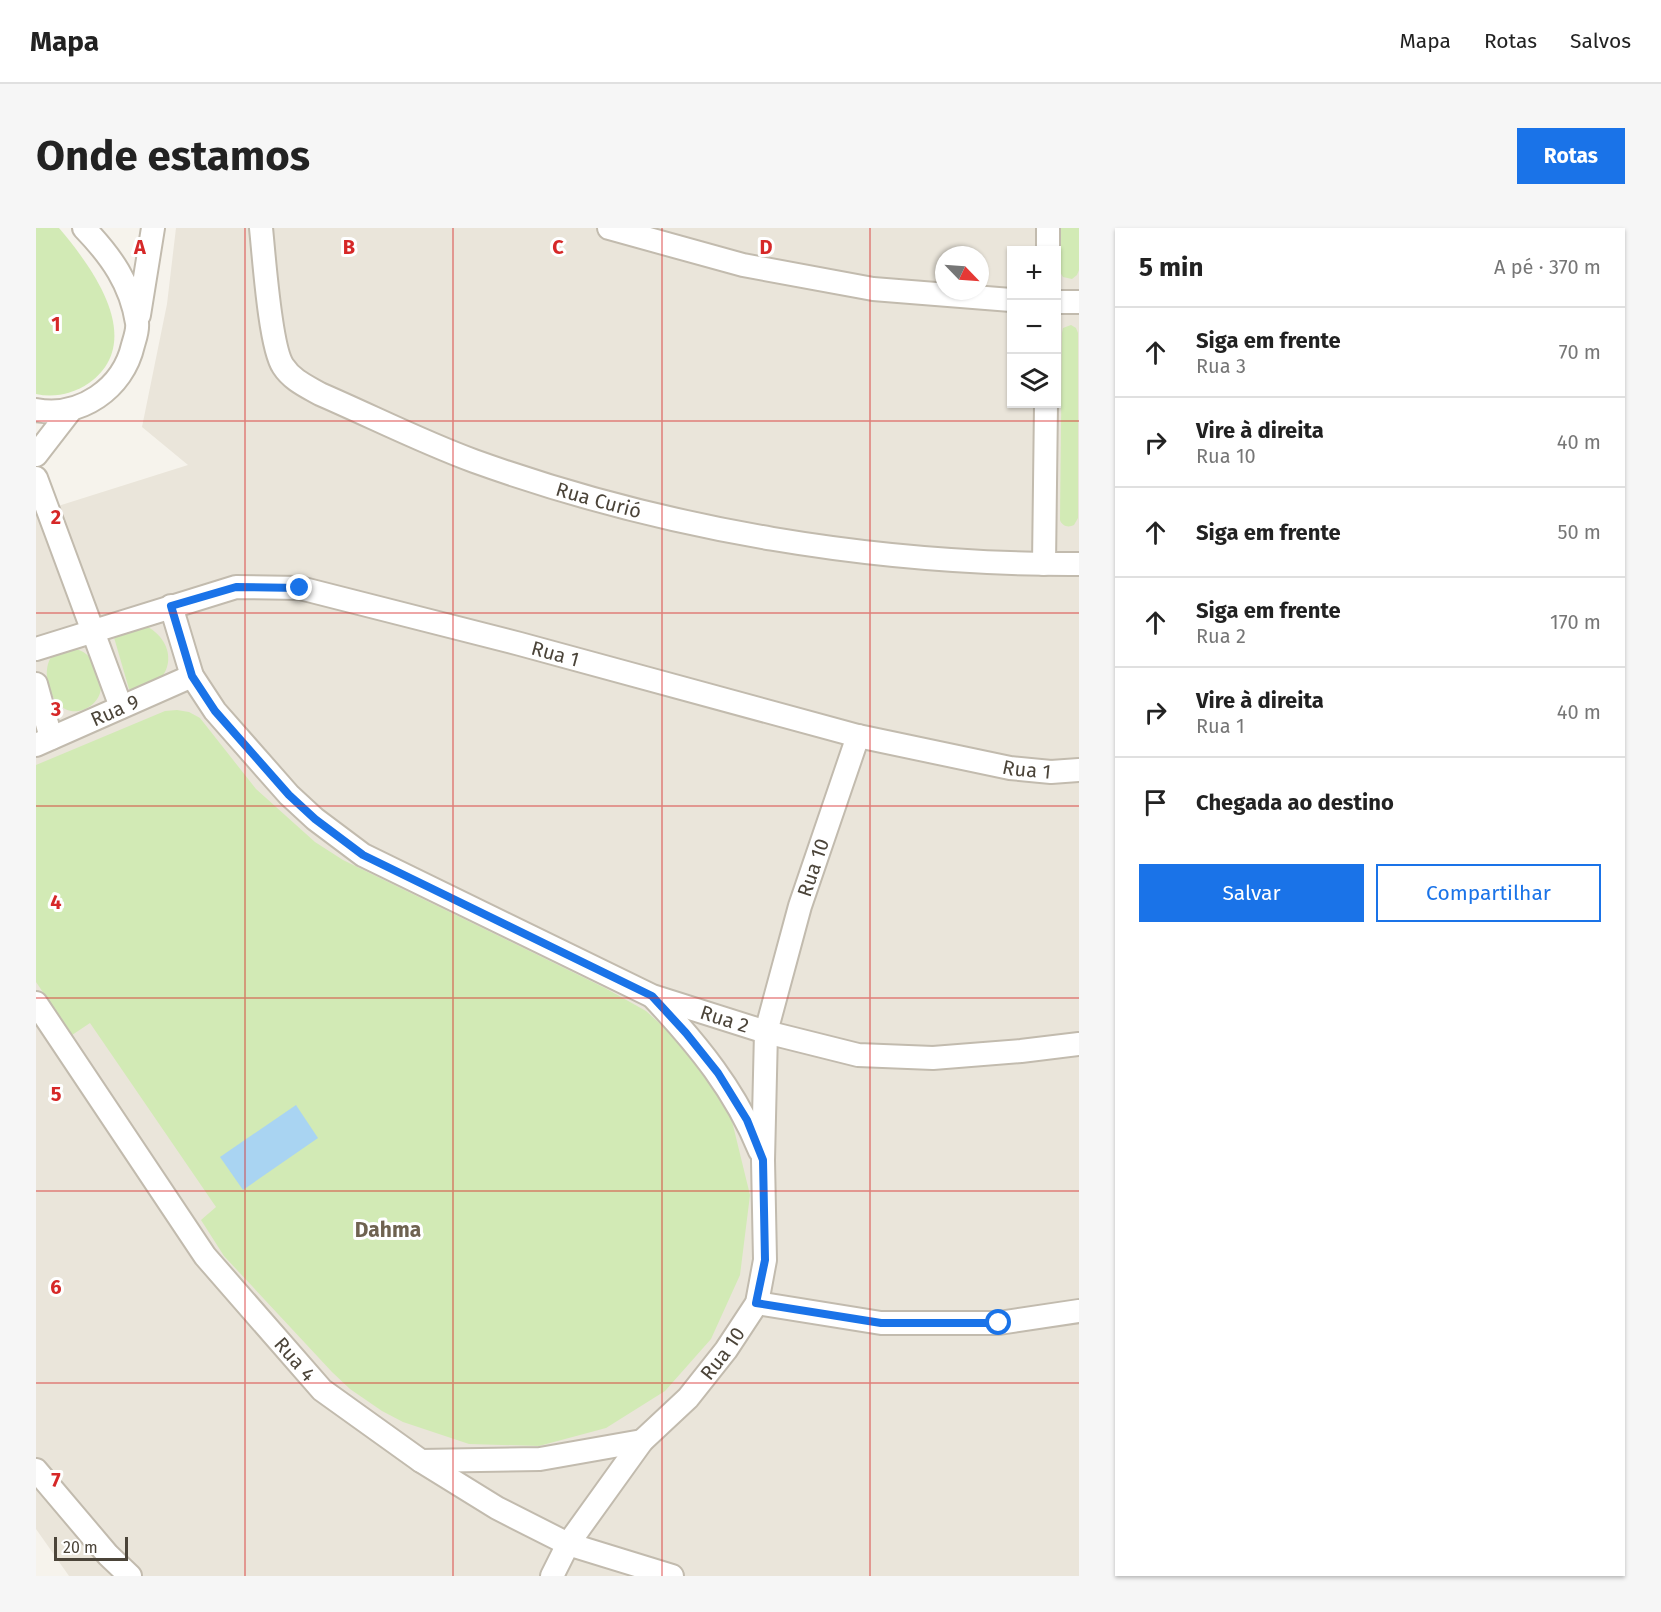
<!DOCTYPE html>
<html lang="pt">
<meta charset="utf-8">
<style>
body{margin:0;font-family:"Fira Sans",sans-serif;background:#f6f6f6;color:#222}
.controls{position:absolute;right:18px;top:18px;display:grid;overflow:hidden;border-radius:0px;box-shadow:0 2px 4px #0004}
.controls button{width:54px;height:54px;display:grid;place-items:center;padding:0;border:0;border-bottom:2px solid #e0e0e0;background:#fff;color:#222;font:30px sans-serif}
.compass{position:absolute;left:899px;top:18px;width:54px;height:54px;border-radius:50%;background:#fff;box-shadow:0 2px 4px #0004;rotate:115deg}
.scale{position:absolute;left:18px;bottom:15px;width:74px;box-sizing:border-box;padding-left:6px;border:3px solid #4b4439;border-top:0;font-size:16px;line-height:21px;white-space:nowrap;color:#4b4439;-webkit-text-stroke:4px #fff;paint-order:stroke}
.stop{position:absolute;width:18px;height:18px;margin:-14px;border:4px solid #1a73e8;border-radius:50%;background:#fff}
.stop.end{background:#1a73e8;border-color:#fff;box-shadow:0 2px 6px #0008}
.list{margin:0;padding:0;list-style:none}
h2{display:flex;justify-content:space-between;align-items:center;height:78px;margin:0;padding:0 24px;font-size:26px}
h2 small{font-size:20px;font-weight:400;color:#767676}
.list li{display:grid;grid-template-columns:39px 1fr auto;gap:18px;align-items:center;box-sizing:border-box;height:90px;padding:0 24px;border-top:2px solid #e0e0e0}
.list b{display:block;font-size:22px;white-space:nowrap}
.list p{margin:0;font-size:20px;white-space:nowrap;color:#767676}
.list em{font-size:20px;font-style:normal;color:#767676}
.actions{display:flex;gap:12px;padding:18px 24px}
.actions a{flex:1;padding:14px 0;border:2px solid #1a73e8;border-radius:0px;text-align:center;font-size:21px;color:#1a73e8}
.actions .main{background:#1a73e8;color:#fff}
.icon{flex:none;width:33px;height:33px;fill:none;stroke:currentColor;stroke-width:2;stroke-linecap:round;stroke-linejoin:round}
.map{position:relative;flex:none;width:1043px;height:1348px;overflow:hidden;border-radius:0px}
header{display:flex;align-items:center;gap:36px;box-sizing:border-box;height:84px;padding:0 30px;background:#fff;border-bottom:2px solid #e0e0e0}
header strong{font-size:28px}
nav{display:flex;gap:33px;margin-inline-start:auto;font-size:21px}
.intro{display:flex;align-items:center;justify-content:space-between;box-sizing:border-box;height:144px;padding:0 36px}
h1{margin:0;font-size:42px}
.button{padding:15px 27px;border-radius:0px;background:#1a73e8;color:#fff;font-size:21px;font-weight:700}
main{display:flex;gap:36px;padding:0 36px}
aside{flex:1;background:#fff;border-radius:0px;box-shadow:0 2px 4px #0004}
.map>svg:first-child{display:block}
.residential{fill:#eae5da;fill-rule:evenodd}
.green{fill:#d2eab5}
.water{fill:#a9d4f2}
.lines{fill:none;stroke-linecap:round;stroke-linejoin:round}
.street-casing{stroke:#c2bbae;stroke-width:26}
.street{stroke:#fff;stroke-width:22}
.route{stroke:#1a73e8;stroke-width:8}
.grid{fill:none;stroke:#d62828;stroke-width:1.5;stroke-opacity:0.55}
.labels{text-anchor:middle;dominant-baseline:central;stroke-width:6;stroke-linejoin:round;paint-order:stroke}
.street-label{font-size:20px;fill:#4b4439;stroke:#fff}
.neighbourhood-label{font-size:21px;font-weight:bold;fill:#6e6250;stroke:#fff}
.grid-label{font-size:20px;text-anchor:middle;font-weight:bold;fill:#d62828;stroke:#fff;stroke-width:6;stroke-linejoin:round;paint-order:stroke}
</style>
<header>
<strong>Mapa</strong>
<nav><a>Mapa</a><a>Rotas</a><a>Salvos</a></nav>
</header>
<div class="intro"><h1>Onde estamos</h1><a class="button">Rotas</a></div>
<main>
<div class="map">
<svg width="1043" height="1348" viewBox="0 0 1043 1348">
<rect width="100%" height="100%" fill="#f6f3ec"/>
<path class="residential" d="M140 0H1043V1348H33L0 1301V285L152 237 106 199 131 76ZM975 22H1020V176H975ZM908 27H944V63H908Z"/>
<g class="green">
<path d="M0 0H23C56 39 111 113 53 155 37 166 18 170 0 166Z"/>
<path d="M1025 0H1043V42L1041 47 1036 51 1027 49 1024 44Z"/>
<path d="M1035 97 1040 100 1042 105V290L1038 297C1032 300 1026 298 1024 292L1026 105 1027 100Z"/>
<path d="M110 398C148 418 134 465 93 461L77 406Z"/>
<path d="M35 420C52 423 57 431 62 447 65 453 66 458 64 465 62 472 56 478 49 481 18 495 0 442 18 426 22 422 30 421 35 420Z"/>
<path d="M141 482 153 484 164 490 220 561 279 614 307 632 569 760 610 783 652 821 695 889 714 967 704 1047 675 1111 629 1163 570 1200 503 1218 433 1216 367 1194 346 1183 314 1161 296 1144 188 1028 165 992 180 979 54 795 36 807 0 754V537L129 483Z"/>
</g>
<path class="water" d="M260 877 282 910 207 962 184 929Z"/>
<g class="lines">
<g class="street-casing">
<g id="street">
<path id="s1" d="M225 0C228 28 234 119 247 138 256 152 270 158 284 166 335 188 386 214 438 233 630 302 839 337 1043 336"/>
<path d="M573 0 707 37 837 61 975 72"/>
<path d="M1012 22V0"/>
<path d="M1020 74H1043"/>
<path d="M103 87 117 0"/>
<path d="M0 182C44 190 87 161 97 117 99 110 102 102 101 95 95 56 75 28 48 0"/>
<path d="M0 227 34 183"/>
<path d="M0 250 85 479"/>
<path d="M1008 336 1010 176"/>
<path id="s2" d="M135 378 156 448 179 483 253 567 279 591 327 627 616 768 730 804 822 827 897 830 985 823 1043 816"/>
<path id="s3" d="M0 421 200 359 264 360 484 416 822 508 974 540 1015 544 1043 542"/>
<path d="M0 456 15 510"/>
<path id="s4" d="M0 517 156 448"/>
<path d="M617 769C662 817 699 862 724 923"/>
<path id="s5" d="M0 775 169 1028 286 1162 385 1233 461 1280 532 1316 636 1348"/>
<path d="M721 1075 845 1095H963L1043 1083"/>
<path d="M385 1233 504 1231 606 1213"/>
<path d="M0 1242 72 1327 94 1348"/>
<path id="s6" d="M516 1348 532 1316 606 1213 652 1170 690 1122 721 1075 729 1032 727 932 730 804 764 678 822 508"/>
</g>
</g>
<use href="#street" class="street"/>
</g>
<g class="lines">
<path class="route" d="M264 360 200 359 135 378 156 448 179 483 253 567 279 591 327 627 616 768 650 805 682 845 711 892 727 932 729 1032 720 1075 845 1095H963"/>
</g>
<path class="grid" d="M209 0V1348M417 0V1348M626 0V1348M834 0V1348M0 193H1043M0 385H1043M0 578H1043M0 770H1043M0 963H1043M0 1155H1043"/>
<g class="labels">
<g class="street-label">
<text stroke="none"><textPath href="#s1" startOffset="486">Rua Curió</textPath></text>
<text stroke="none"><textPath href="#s3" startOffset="537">Rua 1</textPath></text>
<text stroke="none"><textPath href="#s4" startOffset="86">Rua 9</textPath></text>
<text stroke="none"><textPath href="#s3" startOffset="1023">Rua 1</textPath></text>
<text stroke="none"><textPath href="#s6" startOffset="786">Rua 10</textPath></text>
<text stroke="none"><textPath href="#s2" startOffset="720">Rua 2</textPath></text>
<text stroke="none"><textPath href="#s6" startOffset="282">Rua 10</textPath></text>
<text stroke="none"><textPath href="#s5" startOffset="441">Rua 4</textPath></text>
</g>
<g class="neighbourhood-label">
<text x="352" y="1002">Dahma</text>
</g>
</g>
<g class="grid-label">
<text x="104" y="26">A</text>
<text x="313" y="26">B</text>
<text x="522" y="26">C</text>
<text x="730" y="26">D</text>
<text x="20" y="103">1</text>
<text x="20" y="296">2</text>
<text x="20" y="488">3</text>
<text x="20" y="681">4</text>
<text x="20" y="873">5</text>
<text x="20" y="1066">6</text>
<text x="20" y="1259">7</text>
</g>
</svg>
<div class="controls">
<button>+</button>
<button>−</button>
<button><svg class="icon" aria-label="layers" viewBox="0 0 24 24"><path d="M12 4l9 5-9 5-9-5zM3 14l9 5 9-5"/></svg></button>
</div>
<svg class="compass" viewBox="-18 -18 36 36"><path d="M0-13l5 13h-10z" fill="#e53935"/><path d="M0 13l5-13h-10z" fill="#767676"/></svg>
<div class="scale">20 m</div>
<div class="stop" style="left:963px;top:1095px"></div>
<div class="stop end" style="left:264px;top:360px"></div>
</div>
<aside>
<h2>5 min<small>A pé · 370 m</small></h2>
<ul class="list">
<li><svg class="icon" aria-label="ahead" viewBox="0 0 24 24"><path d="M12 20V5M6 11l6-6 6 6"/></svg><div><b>Siga em frente</b><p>Rua 3</p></div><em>70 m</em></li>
<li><svg class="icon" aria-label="right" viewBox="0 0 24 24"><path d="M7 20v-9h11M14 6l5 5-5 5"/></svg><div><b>Vire à direita</b><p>Rua 10</p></div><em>40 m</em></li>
<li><svg class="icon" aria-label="ahead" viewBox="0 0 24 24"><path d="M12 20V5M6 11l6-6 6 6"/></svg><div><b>Siga em frente</b></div><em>50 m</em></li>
<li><svg class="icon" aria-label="ahead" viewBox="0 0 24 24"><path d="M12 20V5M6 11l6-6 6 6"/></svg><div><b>Siga em frente</b><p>Rua 2</p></div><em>170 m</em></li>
<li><svg class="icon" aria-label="right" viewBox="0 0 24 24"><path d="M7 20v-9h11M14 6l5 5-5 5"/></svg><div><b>Vire à direita</b><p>Rua 1</p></div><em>40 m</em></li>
<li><svg class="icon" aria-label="arrive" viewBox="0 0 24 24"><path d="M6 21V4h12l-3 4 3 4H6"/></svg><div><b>Chegada ao destino</b></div></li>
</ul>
<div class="actions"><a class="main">Salvar</a><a>Compartilhar</a></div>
</aside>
</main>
